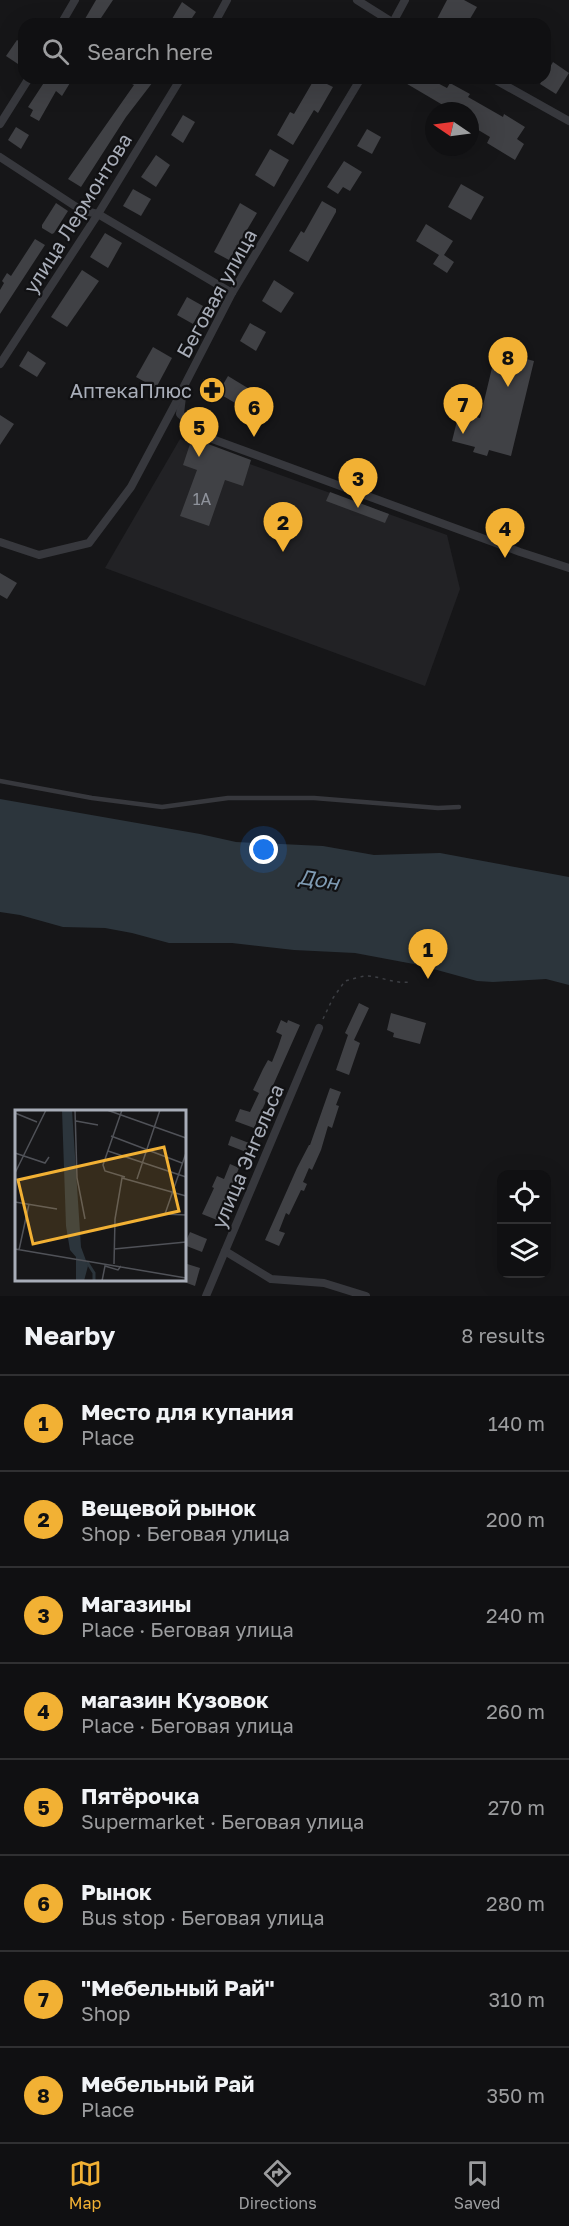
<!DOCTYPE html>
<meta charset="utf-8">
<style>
body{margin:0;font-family:"Golos Text",sans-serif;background:#19191b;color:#f1f3f6}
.controls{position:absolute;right:18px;bottom:18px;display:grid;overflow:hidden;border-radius:12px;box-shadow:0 6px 24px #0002}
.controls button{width:54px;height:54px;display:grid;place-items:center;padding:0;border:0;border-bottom:2px solid #303032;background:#101012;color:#f1f3f6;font:30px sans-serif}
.compass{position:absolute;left:425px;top:102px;width:54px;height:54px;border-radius:50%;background:#101012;box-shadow:0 6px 24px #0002;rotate:283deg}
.you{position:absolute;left:264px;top:850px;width:21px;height:21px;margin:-15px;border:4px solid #fff;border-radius:50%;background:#1a73e8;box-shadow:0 0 0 9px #1a73e833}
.badge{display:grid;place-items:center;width:39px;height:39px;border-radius:50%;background:#f2b134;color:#111;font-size:20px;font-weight:700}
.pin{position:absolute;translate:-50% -50px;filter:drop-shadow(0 2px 3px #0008)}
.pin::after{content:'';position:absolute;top:32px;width:21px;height:18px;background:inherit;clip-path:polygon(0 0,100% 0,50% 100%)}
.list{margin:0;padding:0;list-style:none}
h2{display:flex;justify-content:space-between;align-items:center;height:78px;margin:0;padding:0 24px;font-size:26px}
h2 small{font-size:20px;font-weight:400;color:#9c9d9f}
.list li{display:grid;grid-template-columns:39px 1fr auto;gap:18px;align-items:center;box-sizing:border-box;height:96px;padding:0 24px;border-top:2px solid #303032}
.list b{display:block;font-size:22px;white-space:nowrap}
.list p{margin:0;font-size:20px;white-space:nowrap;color:#9c9d9f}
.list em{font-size:20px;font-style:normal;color:#9c9d9f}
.icon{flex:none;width:33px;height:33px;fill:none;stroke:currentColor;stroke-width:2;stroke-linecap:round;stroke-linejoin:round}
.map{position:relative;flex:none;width:569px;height:1296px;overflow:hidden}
.search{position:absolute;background:#101012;box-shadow:0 6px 24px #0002;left:18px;right:18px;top:18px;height:66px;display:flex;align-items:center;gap:15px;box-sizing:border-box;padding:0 21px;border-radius:18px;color:#9c9d9f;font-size:22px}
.sheet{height:846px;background:#101012}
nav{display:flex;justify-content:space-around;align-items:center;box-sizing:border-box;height:84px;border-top:2px solid #303032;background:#101012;font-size:16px;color:#9c9d9f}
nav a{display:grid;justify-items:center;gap:3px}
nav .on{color:#f2b134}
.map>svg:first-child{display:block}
.built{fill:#222225}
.water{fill:#2c353c}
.building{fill:#404145}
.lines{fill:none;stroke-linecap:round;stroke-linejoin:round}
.path{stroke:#3d3f44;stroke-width:1.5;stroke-dasharray:3 4.5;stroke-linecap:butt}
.service{stroke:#37383d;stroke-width:4.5}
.minor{stroke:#37383d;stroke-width:8}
.labels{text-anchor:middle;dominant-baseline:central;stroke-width:4.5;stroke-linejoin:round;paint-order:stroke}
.number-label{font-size:16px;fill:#8e929b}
.street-label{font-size:20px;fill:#a8adb8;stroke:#111113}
.poi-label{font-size:20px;fill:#a8adb8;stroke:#111113;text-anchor:end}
.water-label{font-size:21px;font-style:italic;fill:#7f9bb3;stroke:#111113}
.inset-river{fill:none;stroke:#2c353c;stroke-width:3}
.inset-road{fill:none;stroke:#505258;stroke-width:1.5}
.view{fill:#f2b134;fill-opacity:0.15;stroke:#f2b134;stroke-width:3}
.inset-edge{fill:none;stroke:#a8adb8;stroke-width:3}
</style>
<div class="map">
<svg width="569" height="1296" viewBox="0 0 569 1296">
<rect width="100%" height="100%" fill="#161618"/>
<path class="built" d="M180 439 447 535 460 589 425 686 105 568Z"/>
<path class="water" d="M0 799 200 834 236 842 323 846 374 855 440 853 569 877V985L546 979 493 982 477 981 419 965 355 953 294 950 232 943H169L132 933 105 928 63 927 20 915 0 912Z"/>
<g class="building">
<path d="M96 0H113L97 24H82Z"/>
<path d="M447 0H464L477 7 467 24H446L437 19Z"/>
<path d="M182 2 196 12 188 24H169Z"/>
<path d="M17 40 24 45V61L21 66 6 56Z"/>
<path d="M553 62 569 73 556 94 540 84Z"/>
<path d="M47 78H73L62 96 56 91 39 121 30 116 33 110 28 107Z"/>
<path d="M135 78H156L126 117 81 187 68 179 134 85 132 84Z"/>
<path d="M315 78 333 87 318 113 314 110 293 145 277 135 290 112 294 114Z"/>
<path d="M397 78H428L447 88 450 83 470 94 468 97 503 117 504 114 525 127 517 139 524 144 515 160 487 143 490 137 470 125V111H453Z"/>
<path d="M183 115 195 122 183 143 171 135Z"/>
<path d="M16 127 29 135 21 149 8 140Z"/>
<path d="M367 129 381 137 372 154 357 146Z"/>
<path d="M270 149 289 160 274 187 255 175Z"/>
<path d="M156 155 170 165 156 187 141 177Z"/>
<path d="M344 161 362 172 350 191 343 187 338 194 327 187Z"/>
<path d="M461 184 484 197 471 220 448 207Z"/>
<path d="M133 189 151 199 141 216 123 206Z"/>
<path d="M322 201 336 209V212L308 262 289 251 301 231 304 233Z"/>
<path d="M56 203 68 211 54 233 52 234 42 228V225Z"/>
<path d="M240 203 257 213 229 260 214 252Z"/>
<path d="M426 224 453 241 444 255 454 262 447 273 433 264 439 255 416 241Z"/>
<path d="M105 233 122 243 108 268 90 257Z"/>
<path d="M35 239 45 245 0 314V290L4 283 2 281 7 273 11 276Z"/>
<path d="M82 270 99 281 67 327 51 317Z"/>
<path d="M274 280 294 293 281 313 262 301Z"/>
<path d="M187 297 203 306 193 324 177 315Z"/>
<path d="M250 323 266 332 256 351 240 341Z"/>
<path d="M153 347 172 358 156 388 136 377Z"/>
<path d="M28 351 46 363 37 377 19 366Z"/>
<path d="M496 351 534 361 511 456 489 450 487 456 473 452 475 447 452 441 459 413 480 418Z"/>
<path d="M228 376 251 390 242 407 218 393Z"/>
<path d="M0 415 14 424 0 445Z"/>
<path d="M192 438 251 460 243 486 225 480 209 526 180 516 197 470 183 465Z"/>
<path d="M330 492 389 514 385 523 326 501Z"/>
<path d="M0 573 17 583 7 599 0 595Z"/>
<path d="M359 1003 369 1008 354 1040 360 1043 349 1075 336 1070 348 1035 345 1033Z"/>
<path d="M391 1013 426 1023 420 1044 393 1037 394 1033 387 1030Z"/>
<path d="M281 1020 287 1023 288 1020 300 1025 254 1128 235 1121 240 1109 250 1112 259 1093 253 1090 263 1069 268 1060 272 1062 278 1047 282 1035 276 1032Z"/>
<path d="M330 1088 341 1092 336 1105 339 1106 332 1128 328 1126 321 1150 312 1170 309 1168 303 1182 307 1184 304 1191 301 1190 289 1215 286 1213 279 1231 285 1233 279 1246 265 1240 297 1168 309 1145H310Z"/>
<path d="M231 1136 249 1143 246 1152 228 1145Z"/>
<path d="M230 1164 239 1168 227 1198 231 1199 224 1215 220 1213 217 1220 202 1214 214 1188 212 1187 217 1176 224 1179Z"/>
<path d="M190 1232 207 1239 202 1252 184 1245Z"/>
<path d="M184 1263 200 1268 195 1286 184 1282Z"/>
</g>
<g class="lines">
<path class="path" d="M323 1019 333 998 345 981C352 979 359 977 365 976 381 976 393 984 409 982"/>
<path class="service" d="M0 781 92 798 162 807 228 798H314L438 808 459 807"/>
<g class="minor">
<path d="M357 0 395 24"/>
<path d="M61 24 75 0"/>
<path d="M214 24 227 0"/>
<path d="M392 24 405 0"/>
<path d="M361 78 232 293 183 388 180 414 204 436 520 552 569 568"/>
<path d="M492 78 569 121"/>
<path d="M0 124 29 78"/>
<path d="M0 157 81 210 98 214 232 293"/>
<path d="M0 364 98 214 181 78"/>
<path d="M0 542 39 555 89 543 131 487 180 395"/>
<path d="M225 1251 271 1279 324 1283 366 1296"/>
<path d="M206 1296 319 1028"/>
</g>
</g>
<defs>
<g id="pharmacy-disc" transform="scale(1.35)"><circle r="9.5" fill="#f2b134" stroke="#111113"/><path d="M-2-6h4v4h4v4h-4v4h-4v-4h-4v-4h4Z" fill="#111"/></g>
</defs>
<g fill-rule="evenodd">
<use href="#pharmacy-disc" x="212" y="390"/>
</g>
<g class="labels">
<g class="number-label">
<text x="202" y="499">1А</text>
</g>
<g class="street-label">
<text transform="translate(77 213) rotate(-58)">улица Лермонтова</text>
<text transform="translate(216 293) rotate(-61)">Беговая улица</text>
<text transform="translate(247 1156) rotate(-67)">улица Энгельса</text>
</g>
<g class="poi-label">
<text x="192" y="390">АптекаПлюс</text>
</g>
<g class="water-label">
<text transform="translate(319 879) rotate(9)">Дон</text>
</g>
</g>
<g transform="translate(15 1110)">
<rect width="171" height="171" fill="#161618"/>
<path d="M47 0H57L66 137 73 156 69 171H61V147L55 140 51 116Z" fill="#2c353c"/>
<path class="inset-river" d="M72 152 79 163V171"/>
<path class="inset-road" d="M60 0 62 68 70 109M92 0 171 28M107 0 88 55 90 61 110 67M0 3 22 12M61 11 83 15M96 26 167 53M93 41 171 67M0 43 30 53 34 47M171 43 150 104 171 105M0 63 31 0M122 69 145 0M0 92 42 99M0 139 171 168M99 139 171 132M4 140 14 94M99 154 100 109 107 68 171 86M87 171 90 156 103 160 106 156"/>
<path class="view" d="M149 37 164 101 18 134 3 70Z"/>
<rect width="171" height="171" class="inset-edge"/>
</g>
</svg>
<div class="controls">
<button><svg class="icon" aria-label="locate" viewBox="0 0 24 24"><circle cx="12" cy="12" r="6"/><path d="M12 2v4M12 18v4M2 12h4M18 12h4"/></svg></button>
<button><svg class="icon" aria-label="layers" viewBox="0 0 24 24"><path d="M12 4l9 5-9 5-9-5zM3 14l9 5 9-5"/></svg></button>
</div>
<svg class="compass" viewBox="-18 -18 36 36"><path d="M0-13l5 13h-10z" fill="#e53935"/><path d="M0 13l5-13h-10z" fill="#9c9d9f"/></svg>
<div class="you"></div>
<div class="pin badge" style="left:428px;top:979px">1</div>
<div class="pin badge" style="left:283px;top:552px">2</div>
<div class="pin badge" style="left:358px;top:508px">3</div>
<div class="pin badge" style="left:505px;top:558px">4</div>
<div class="pin badge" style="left:199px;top:457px">5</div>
<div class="pin badge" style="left:254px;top:437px">6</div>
<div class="pin badge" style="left:463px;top:434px">7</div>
<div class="pin badge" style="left:508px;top:387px">8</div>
<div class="search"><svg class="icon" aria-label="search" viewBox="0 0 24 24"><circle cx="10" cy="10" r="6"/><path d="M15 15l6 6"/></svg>Search here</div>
</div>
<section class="sheet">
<h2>Nearby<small>8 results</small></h2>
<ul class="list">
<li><span class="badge">1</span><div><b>Место для купания</b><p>Place</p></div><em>140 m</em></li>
<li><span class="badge">2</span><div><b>Вещевой рынок</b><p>Shop · Беговая улица</p></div><em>200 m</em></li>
<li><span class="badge">3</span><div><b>Магазины</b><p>Place · Беговая улица</p></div><em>240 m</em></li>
<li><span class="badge">4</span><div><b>магазин Кузовок</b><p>Place · Беговая улица</p></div><em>260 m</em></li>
<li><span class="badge">5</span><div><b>Пятёрочка</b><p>Supermarket · Беговая улица</p></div><em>270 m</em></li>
<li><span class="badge">6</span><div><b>Рынок</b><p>Bus stop · Беговая улица</p></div><em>280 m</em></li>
<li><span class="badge">7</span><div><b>&quot;Мебельный Рай&quot;</b><p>Shop</p></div><em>310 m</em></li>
<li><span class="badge">8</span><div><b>Мебельный Рай</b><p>Place</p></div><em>350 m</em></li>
</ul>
</section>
<nav>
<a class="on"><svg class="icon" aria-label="map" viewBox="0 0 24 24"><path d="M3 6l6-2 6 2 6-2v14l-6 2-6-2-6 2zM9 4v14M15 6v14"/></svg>Map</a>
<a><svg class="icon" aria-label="directions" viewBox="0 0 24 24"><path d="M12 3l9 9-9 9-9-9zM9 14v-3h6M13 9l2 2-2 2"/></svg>Directions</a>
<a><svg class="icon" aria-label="saved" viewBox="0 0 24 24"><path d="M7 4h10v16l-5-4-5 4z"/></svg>Saved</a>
</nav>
